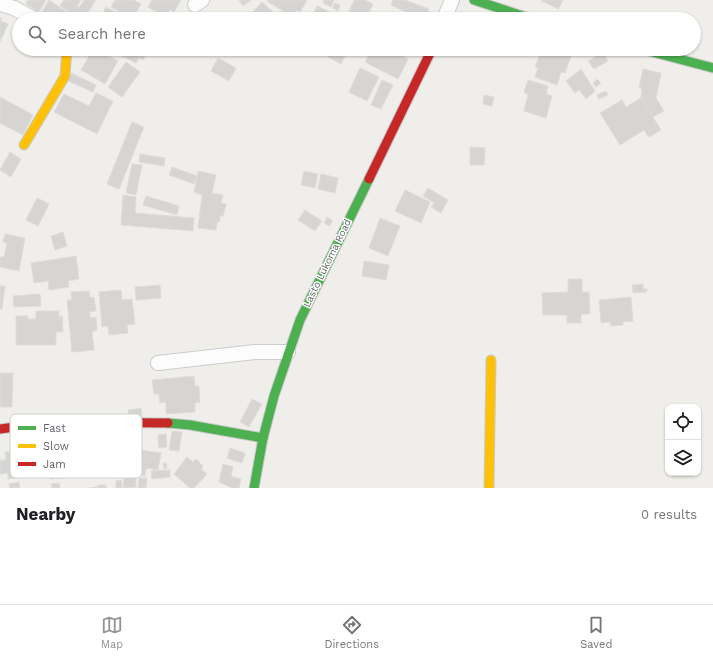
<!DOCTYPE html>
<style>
body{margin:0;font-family:"Work Sans",sans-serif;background:#f2f2f2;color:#202124}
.controls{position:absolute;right:12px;bottom:12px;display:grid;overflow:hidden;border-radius:8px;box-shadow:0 1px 3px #0004}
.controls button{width:36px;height:36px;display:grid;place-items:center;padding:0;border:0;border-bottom:1px solid #e0e0e0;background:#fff;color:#202124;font:20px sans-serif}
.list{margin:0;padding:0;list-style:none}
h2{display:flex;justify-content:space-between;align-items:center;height:52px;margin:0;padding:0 16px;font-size:17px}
h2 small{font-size:13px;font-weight:400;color:#757577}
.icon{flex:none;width:22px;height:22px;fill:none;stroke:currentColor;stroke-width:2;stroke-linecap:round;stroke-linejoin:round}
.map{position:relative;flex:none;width:713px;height:488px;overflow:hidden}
.search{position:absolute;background:#fff;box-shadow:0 1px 3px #0004;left:12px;right:12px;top:12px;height:44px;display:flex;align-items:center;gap:10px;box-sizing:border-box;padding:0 14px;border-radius:22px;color:#757577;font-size:15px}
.sheet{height:116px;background:#fff}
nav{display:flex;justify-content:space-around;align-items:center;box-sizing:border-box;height:56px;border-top:1px solid #e0e0e0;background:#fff;font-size:11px;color:#757577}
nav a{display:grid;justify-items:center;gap:2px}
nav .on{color:#919496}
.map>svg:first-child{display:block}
.building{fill:#d6d5d3;stroke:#deddd9}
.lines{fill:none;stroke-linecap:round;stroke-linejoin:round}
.street-casing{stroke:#cbcccc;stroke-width:16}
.fast-casing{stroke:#cacacb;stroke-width:11}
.slow-casing{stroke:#cacacb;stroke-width:11}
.jam-casing{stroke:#cacacb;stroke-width:11}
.street{stroke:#fdfcfc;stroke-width:14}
.fast{stroke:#4caf50;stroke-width:9}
.slow{stroke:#ffc107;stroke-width:9}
.jam{stroke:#c62828;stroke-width:9}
.labels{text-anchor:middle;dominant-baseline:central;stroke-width:3;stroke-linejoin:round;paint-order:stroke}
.street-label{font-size:10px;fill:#5f6368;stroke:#fff}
.key{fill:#fff;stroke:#cfd0d2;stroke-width:1}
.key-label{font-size:11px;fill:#5f6368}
</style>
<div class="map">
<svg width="713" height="488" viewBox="0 0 713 488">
<rect width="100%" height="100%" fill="#efeeea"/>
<g class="building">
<path d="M28 0H46L39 12 26 4Z"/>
<path d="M49 0 67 12 63 19H54L42 11Z"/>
<path d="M64 0H68L79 7 74 15 60 6Z"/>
<path d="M68 0H81L77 6Z"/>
<path d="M84 0H96L84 19H81L74 15Z"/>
<path d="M115 0H134L141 4 135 15 131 13 129 17 111 7Z"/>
<path d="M152 0H181L174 12 170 9 166 17 148 7Z"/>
<path d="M239 0H251L243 6Z"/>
<path d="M268 0H307L300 12 296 10 292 17 267 1Z"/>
<path d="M323 0H334L331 7 323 3 324 1Z"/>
<path d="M354 0H365L373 4 368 14 372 16 370 19H349L352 12 349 11Z"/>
<path d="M393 0H405L429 9 424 19H421L391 5Z"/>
<path d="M542 0H563L558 9 542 1Z"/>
<path d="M262 2 273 12 266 19H258L252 13Z"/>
<path d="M335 3 340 5 338 11 333 8Z"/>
<path d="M317 6 344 19H311Z"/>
<path d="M106 7 127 18 126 19H100Z"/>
<path d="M143 14 153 19H140Z"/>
<path d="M273 14 281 19H270Z"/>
<path d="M0 18H2L1 21 8 24 0 42Z"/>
<path d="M93 49H97L118 61 105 84 81 70Z"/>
<path d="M120 49H148L143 60 139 58 136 63 117 54Z"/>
<path d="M279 49H290L288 53Z"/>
<path d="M332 49 348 50 341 64 328 57Z"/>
<path d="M372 49H390L408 59 398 79 365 62Z"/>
<path d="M399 49H414L411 55Z"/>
<path d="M542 49H569L567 55 571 56 565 73 561 72 557 85 535 77 538 68 535 67Z"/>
<path d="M603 52 608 61 594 69 588 61Z"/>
<path d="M218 58 236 68 229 81 211 71Z"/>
<path d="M126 62 140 72 122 97 108 87Z"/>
<path d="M360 68 379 77 367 101 349 92Z"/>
<path d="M581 69 595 91 586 99 579 90 575 93 566 81Z"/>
<path d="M643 69 661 73 656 98 664 111 653 117 641 98 642 89 639 88Z"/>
<path d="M71 73 96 85 93 92 68 81Z"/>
<path d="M597 79 601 83 596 87 593 83Z"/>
<path d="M382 80 393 85 381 109 371 105Z"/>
<path d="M528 80 548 86 546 94 552 96 546 118 524 111 528 95 524 92Z"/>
<path d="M606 91 608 95 599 99 597 95Z"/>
<path d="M96 93 113 101 97 134 54 112 64 94 89 106Z"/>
<path d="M484 95 494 97 492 106 483 104Z"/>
<path d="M0 97 33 115 23 135 0 123Z"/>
<path d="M641 98 661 130 649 137 644 130 620 145 600 113 622 100 626 107Z"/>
<path d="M132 122 144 127 119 189 107 184Z"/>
<path d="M470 147 485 148 484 165H470Z"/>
<path d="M10 152 21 159 11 177 0 170Z"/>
<path d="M140 154 165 158 164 166 139 162Z"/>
<path d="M132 164 142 165 136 195 126 193Z"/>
<path d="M172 167 197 176 194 184 169 175Z"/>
<path d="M198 171 216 175 212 193 223 195 221 203 226 204 223 216H220V221L217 223 216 230 198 228 202 195 194 192Z"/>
<path d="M304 171 318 174 315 188 301 185Z"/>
<path d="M321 174 338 178 335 193 318 189Z"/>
<path d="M428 188 448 200 441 213 431 207 434 203 423 196Z"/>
<path d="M405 190 430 202 421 223 395 211Z"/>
<path d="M123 195 136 197 135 213 194 218 193 231 121 225Z"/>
<path d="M146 196 179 206 177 215 143 205Z"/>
<path d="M37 198 49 204 38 226 26 220Z"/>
<path d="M305 210 322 221 315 231 298 220Z"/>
<path d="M327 217 333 221 329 226 324 223Z"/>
<path d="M380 218 400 226 388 256 369 248Z"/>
<path d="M63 232 67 246 55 250 51 236Z"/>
<path d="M5 234 25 238 19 271 0 267V257H4L7 243 3 242Z"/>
<path d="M76 256 79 279 68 281 69 287 49 290 48 281 34 283 31 263Z"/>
<path d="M364 261 389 265 386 280 362 276Z"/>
<path d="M568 279H582V292H589L590 314H581V323H567V315H543L542 293 568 292Z"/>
<path d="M643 284V289H647V292L633 293 632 285Z"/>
<path d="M160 285 161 298 136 300 135 287Z"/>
<path d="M0 286H5L2 309H0Z"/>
<path d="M121 290 122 300 132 299 135 324 127 325 128 333 109 335 108 326 102 327 99 292Z"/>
<path d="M89 291 90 298 94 297 96 311 90 312V318L96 317 97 330 92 332 94 350 72 352 67 300H72L71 292Z"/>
<path d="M40 294 41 306 14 307 13 296Z"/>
<path d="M631 297 633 321 623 322V325L611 326 610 322 601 323 599 300Z"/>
<path d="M36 311H59V317L62 316 63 332H56V345H16V316H28V319H36Z"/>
<path d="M0 373H13L12 407H0Z"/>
<path d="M194 376 195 386H199L200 402 195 403V412L166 414V402L160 403 159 394H154L152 380Z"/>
<path d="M252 399 262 404 249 427 240 422Z"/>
<path d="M141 408 142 417 129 418 128 410Z"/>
<path d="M172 431 182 432 179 451 169 450Z"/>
<path d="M166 434 167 447 159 448 158 435Z"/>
<path d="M230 448 245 453 242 463 227 458Z"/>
<path d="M133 449 161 453 158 470 146 468 145 476 130 474Z"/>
<path d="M19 451 23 477 8 479V473L0 474V460H6L5 452Z"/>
<path d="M59 455V457L70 456 73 476 51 479 48 456Z"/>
<path d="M187 457 193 462 196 459 203 466 201 469 207 474 194 488H190L174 474Z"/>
<path d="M163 463H166L167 468 164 469Z"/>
<path d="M223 464 233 467 231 476 241 479 239 488H232L219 482Z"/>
<path d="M170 470V477L152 479 151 471Z"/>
<path d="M124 475 136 476V487L123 488Z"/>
<path d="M139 478H147L146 488H138Z"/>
<path d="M121 480 122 488H116V481Z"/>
<path d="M19 482 20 488H10L9 484Z"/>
<path d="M59 483 60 488H52L51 484Z"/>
<path d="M98 485H106V488H89L98 487Z"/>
</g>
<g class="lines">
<g class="street-casing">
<g id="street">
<path d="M0 4 14 8 34 19"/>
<path d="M195 5 202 0"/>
<path d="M444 19 452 0"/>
<path d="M158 363 255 352H288"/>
</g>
</g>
<g class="fast-casing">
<g id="fast">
<path d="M474 0 532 19"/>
<path d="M641 49 713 68"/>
<path d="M168 423 190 425 263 438"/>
<path d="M254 488 263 438 274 396 300 320 369 179"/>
</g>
</g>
<g class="slow-casing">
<g id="slow">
<path d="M24 145 65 76 67 49"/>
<path d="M489 488 491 360"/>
</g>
</g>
<g class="jam-casing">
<g id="jam">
<path d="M369 179 432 49"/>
<path d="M0 429 50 422 168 423"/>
</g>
</g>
<use href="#street" class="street"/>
<use href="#fast" class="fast"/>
<use href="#slow" class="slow"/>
<use href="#jam" class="jam"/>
</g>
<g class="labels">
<g class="street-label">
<text transform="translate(327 263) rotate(-64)">Lasto Lukoma Road</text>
</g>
</g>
<rect x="10" y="414" width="132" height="64" rx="6" class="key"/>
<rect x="18" y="426" width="18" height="4" fill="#4caf50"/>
<rect x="18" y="444" width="18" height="4" fill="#ffc107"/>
<rect x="18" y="462" width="18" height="4" fill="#c62828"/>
<g class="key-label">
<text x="43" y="432">Fast</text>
<text x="43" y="450">Slow</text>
<text x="43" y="468">Jam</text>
</g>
</svg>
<div class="controls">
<button><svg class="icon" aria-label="locate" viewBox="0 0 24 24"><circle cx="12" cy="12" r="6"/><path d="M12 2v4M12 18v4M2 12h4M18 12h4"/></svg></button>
<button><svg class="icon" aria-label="layers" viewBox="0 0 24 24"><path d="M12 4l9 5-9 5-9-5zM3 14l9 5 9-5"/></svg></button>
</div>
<div class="search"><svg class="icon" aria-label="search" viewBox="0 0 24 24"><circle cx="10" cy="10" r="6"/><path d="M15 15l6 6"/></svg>Search here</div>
</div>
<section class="sheet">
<h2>Nearby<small>0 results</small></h2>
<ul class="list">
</ul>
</section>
<nav>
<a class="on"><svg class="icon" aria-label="map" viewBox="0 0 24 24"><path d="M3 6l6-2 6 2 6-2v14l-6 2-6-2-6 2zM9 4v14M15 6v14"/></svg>Map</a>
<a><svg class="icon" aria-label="directions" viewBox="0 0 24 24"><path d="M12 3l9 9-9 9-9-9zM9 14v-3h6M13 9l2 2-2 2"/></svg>Directions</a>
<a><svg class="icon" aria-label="saved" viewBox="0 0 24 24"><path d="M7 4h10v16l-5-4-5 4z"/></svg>Saved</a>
</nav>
